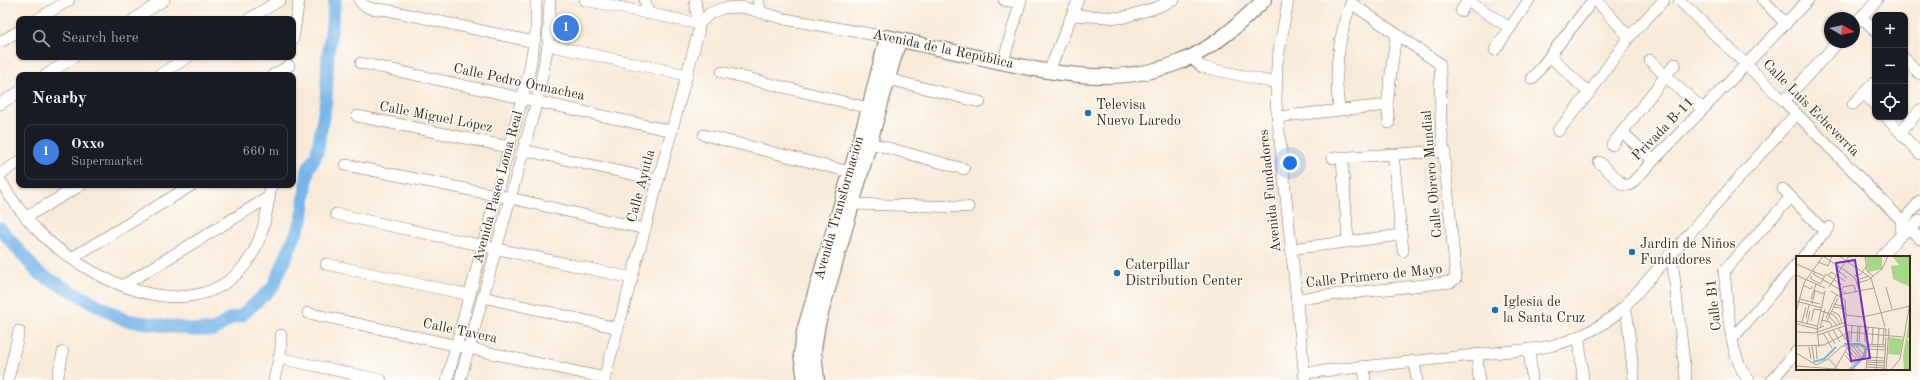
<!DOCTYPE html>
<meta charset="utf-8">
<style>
body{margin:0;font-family:"Old Standard TT",serif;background:#242831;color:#f1f3f6}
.controls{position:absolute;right:12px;top:12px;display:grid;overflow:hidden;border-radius:8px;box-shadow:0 1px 3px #0004}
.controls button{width:36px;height:36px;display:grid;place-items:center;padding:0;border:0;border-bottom:1px solid #363941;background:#171b24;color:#f1f3f6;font:20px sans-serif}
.compass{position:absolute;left:1824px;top:12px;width:36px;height:36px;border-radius:50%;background:#171b24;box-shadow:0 1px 3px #0004;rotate:99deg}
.you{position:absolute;left:1290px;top:163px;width:14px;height:14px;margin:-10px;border:3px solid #fff;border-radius:50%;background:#1a73e8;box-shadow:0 0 0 6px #1a73e833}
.badge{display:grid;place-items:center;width:26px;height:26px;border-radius:50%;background:#1f6fb2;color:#fff;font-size:13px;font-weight:700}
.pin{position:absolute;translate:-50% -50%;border:2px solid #fff;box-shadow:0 1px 4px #0006}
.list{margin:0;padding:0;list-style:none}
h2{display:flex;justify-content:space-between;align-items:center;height:52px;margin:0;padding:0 16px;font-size:17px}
h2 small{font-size:13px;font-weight:400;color:#9ea1a6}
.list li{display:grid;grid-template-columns:26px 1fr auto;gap:12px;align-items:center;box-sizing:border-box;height:56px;margin:0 8px 8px;padding:0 8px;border:1px solid #363941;border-radius:8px}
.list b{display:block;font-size:15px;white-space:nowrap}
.list p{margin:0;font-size:13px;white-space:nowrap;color:#9ea1a6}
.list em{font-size:13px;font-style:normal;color:#9ea1a6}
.icon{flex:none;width:22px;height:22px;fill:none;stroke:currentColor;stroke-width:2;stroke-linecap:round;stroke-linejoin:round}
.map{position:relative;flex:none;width:1920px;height:380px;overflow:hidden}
.search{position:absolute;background:#171b24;box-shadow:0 1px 3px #0004;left:16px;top:16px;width:280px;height:44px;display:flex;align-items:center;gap:10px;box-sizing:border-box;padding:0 14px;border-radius:8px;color:#9ea1a6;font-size:15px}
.panel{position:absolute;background:#171b24;box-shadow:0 1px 3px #0004;left:16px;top:72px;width:280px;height:116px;border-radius:8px}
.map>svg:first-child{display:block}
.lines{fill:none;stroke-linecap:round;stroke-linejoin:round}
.river{stroke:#75b5e9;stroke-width:13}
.minor-casing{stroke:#7d6d5f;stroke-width:12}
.major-casing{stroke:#7d6d5f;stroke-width:16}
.minor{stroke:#fff;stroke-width:11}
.major{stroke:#fff;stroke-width:14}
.poi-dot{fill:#1f6fb2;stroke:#fdfcf7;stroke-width:1.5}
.labels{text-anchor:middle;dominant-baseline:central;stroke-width:3;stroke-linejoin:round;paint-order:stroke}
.street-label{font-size:14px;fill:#3b2a1e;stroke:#fdfcf7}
.poi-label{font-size:14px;fill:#3b2a1e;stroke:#fdfcf7;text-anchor:start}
.inset-river{fill:none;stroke:#75b5e9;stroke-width:2}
.inset-road{fill:none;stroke:#ac9d8e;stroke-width:1}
.view{fill:#7b2cbf;fill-opacity:0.15;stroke:#7b2cbf;stroke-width:2}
.inset-edge{fill:none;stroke:#3b2a1e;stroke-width:2}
</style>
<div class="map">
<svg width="1920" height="380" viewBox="0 0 1920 380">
<rect width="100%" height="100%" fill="#fdfcf7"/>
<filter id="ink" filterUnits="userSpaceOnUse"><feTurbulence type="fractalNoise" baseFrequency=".025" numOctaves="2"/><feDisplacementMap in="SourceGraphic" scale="8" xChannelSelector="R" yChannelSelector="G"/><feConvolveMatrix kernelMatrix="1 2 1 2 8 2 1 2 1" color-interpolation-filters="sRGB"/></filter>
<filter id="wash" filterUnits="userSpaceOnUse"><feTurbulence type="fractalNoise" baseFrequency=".012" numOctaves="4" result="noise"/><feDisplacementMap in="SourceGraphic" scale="16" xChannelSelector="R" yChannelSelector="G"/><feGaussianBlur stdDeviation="0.9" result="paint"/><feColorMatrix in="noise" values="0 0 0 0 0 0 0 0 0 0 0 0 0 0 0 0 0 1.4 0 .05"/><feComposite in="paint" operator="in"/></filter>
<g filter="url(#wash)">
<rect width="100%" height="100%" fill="#f8ead9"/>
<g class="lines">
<path class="river" d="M0 228 38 273 125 320 195 330H214L231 318 241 316 273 287 302 220 308 169 317 153 326 100 328 55 335 0"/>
</g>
</g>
<g filter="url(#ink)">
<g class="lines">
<g class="minor-casing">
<g id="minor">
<path d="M359 0C365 10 377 9 387 10L534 42"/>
<path d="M585 0 699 24"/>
<path d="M645 0 648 14"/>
<path d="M758 0 761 13"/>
<path d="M1004 0 1020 3"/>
<path d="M1288 0 1277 64 1276 102 1305 379"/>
<path d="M1596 0 1629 37"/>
<path d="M1679 0 1784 101 1920 239"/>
<path d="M1763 0 1786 24"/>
<path d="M1468 1 1510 28"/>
<path d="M1461 11 1468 0"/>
<path d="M1073 15 1121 18 1155 8 1174 0"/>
<path d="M1861 17 1875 30"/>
<path d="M38 19 69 0"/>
<path d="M134 19 164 0"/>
<path d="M249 19 280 0"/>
<path d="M699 24 710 13 723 8 742 7 785 19 887 37"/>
<path d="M1854 25 1877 0"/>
<path d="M293 39 299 0"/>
<path d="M0 42 19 31"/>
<path d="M548 45 687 75"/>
<path d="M1495 50 1529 0"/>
<path d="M1191 57 1202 67 1276 83"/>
<path d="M1551 57 1589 93"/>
<path d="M1905 59 1920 74"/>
<path d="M1650 60 1665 76 1703 109"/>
<path d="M1003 62 1021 0"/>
<path d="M361 63 672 131"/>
<path d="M1049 71 1078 0"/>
<path d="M722 72 869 108"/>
<path d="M46 75 74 57"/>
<path d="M159 75 188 57"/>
<path d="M273 75 289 66"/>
<path d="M888 79 980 102"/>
<path d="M1532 79 1593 0"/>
<path d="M1864 93 1875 105"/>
<path d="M1784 101 1838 42"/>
<path d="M0 104 19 92"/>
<path d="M1853 104 1875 82"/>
<path d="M357 116 509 147"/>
<path d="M1277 117 1387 105"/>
<path d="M1886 117 1920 154"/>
<path d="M1389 123 1387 105 1396 34"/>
<path d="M1558 131 1589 93 1629 37 1664 0"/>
<path d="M1900 132 1920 110"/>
<path d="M1623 133 1653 160"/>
<path d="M704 135 858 174"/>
<path d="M863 141 964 169"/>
<path d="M1612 145 1675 64"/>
<path d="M523 150 658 180"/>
<path d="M1393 154 1403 251"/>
<path d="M1333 158 1445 151"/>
<path d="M1342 158 1348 241"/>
<path d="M1599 162 1623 185H1630L1808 0"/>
<path d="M346 165 510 198 645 229"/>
<path d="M0 174 19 162"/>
<path d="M0 180C10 197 22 214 36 229 84 278 190 333 245 265 263 242 267 213 271 185"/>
<path d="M1783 189 1825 232"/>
<path d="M845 202 852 204 968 207"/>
<path d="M336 214 632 278"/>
<path d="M26 217 81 185"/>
<path d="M1901 229 1902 222 1920 201"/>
<path d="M1291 249 1401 235"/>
<path d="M1669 255 1673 266 1686 380"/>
<path d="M1803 257 1829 227"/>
<path d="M1881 257 1899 237 1920 220"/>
<path d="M72 258 192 185"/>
<path d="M326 264 470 295"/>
<path d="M124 285 269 197"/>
<path d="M483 297 618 328"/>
<path d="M1296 299 1451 282 1456 278 1441 123 1440 64 1351 3C1338 37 1334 73 1339 109"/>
<path d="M1624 307 1627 315 1634 380"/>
<path d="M308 313 605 378"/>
<path d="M1579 338 1583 380"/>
<path d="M1732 339 1797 264"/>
<path d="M1529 349 1532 380"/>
<path d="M1477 354 1479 380"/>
<path d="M279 358 381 380"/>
<path d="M1414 361 1417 380"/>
<path d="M1364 366 1365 380"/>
<path d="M1304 373 1540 348C1573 342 1599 330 1624 307L1796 114"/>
<path d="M8 380 19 331"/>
<path d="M57 380 63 352"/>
<path d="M274 380 281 349V335"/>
<path d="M447 380 529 72 536 32V0"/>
<path d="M460 380 537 101 548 45 550 0"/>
<path d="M604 380 699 30 695 0"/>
<path d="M1749 380C1728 357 1728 301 1724 271L1791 197"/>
<path d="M1772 380 1797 351"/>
</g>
</g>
<g class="major-casing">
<g id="major">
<path d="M805 380 801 355 804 331 869 108 887 37C919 44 950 51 982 58 1046 72 1118 89 1182 61 1214 48 1239 24 1264 0"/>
<path d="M817 380 814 350 818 324 899 40"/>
</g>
</g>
<use href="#minor" class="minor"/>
<use href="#major" class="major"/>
</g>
</g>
<g class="poi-dot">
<circle cx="1088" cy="113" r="4"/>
<circle cx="1632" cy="252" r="4"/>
<circle cx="1117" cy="273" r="4"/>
<circle cx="1495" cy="310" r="4"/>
</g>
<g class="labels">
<g class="street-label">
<text transform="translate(943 49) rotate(12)">Avenida de la República</text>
<text transform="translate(519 82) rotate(12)">Calle Pedro Ormachea</text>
<text transform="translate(1811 108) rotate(45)">Calle Luis Echeverría</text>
<text transform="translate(436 117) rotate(11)">Calle Miguel López</text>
<text transform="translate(1663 129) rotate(-46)">Privada B-11</text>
<text transform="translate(1432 174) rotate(-95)">Calle Obrero Mundial</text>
<text transform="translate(641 186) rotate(-75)">Calle Ayutla</text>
<text transform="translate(498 187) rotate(-75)">Avenida Paseo Loma Real</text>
<text transform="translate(1270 191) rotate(-96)">Avenida Fundadores</text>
<text transform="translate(839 208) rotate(-74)">Avenida Transformación</text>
<text transform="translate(1374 276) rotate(-6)">Calle Primero de Mayo</text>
<text transform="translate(1714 305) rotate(-96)">Calle B1</text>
<text transform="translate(460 331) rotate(12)">Calle Tavera</text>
</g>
<g class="poi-label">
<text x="1096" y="105">Televisa<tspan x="1096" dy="16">Nuevo Laredo</tspan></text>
<text x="1640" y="244">Jardin de Niños<tspan x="1640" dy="16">Fundadores</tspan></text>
<text x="1125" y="265">Caterpillar<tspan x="1125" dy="16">Distribution Center</tspan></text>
<text x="1503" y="302">Iglesia de<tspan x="1503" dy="16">la Santa Cruz</tspan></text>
</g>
</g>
<g transform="translate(1796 256)">
<rect width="114" height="114" fill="#f8ead9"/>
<path d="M70 0H86V13L72 16ZM96 0H114V31L97 23 95 10 103 9ZM114 58V81L111 82 114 88V113L108 114 107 100ZM93 81 107 83 104 99 92 98Z" fill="#a6d786"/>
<path class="inset-river" d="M48 88H64L70 91 69 100 55 114M17 106 28 103 40 91"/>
<path class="inset-road" d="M27 0 46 13M43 0 75 22 89 71M69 0 71 15 77 20M22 6 32 10 36 0M0 8 28 20M39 12 51 22M47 13 59 22 64 36M19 16 17 18 43 33M0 19 29 32M33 19 35 16 49 25M15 20V23L25 28M58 20 65 18 70 11M61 24 73 20M25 27 30 18 46 29M61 27 72 24 86 13 92 0M7 29 15 33 16 30M33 31 53 0M90 31 96 53M18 34 27 38 28 36M35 35 49 44 50 59 67 61 114 50M50 36H44L47 31 58 29 60 37M43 39 78 32M4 43 24 48M15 43 20 28M0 45 26 52M16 48 19 35M38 48 50 51M38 51 50 53M25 55 38 59 44 68M36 55 43 59 46 67M0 56 8 27 27 0M33 60 41 69M10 62 13 49M30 62 41 38M25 64 34 66 36 71M0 65 21 70M15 65 18 53 25 54M31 65 42 42M6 66 10 51M1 68 21 73 28 70M11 68 14 55M24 72 29 53M42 72 50 84M37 74 44 86M0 76 19 77 50 66M32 76 39 88M27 77 36 92M22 79 51 69 90 73V80M0 80V93M50 84V59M50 85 53 86V77M55 86 56 70M61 86 62 70M63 86 64 70M69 86V71M70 88 89 89M71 88 72 71M76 88 77 72M56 89 66 102M87 89 88 73M0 90 28 89 53 76 107 81M16 90 18 104M20 90 21 103M53 90 64 103M60 90 68 99M73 90 89 91M13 91 15 103M23 91 21 73 29 35M51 92 62 105M73 93 89 94M50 96 59 107M0 97 20 109 32 103 46 90H67L69 94 67 100 52 114M49 99 57 108M72 101 88 102M32 102 40 111M71 106 88 107M70 108 88 110M0 110 52 114M70 111 88 112M39 113 53 89M70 114 71 104 88 105M80 114 83 72M88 114 90 81M90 114 93 72M95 114 104 103 114 47"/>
<path class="view" d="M59 4 74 102 55 105 40 7Z"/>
<rect width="114" height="114" class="inset-edge"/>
</g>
</svg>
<div class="controls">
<button>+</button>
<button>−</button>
<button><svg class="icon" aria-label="locate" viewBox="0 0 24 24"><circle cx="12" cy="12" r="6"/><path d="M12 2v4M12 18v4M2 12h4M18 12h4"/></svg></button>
</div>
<svg class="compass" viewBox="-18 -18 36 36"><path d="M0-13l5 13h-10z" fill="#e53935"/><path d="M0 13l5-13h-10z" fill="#9ea1a6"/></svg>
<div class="you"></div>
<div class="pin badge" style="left:566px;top:28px;background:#3f7fe0">1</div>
<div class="search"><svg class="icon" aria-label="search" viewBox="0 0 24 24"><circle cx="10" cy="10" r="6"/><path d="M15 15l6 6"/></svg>Search here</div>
<section class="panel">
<h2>Nearby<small></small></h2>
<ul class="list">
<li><span class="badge" style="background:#3f7fe0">1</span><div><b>Oxxo</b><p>Supermarket</p></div><em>660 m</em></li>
</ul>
</section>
</div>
